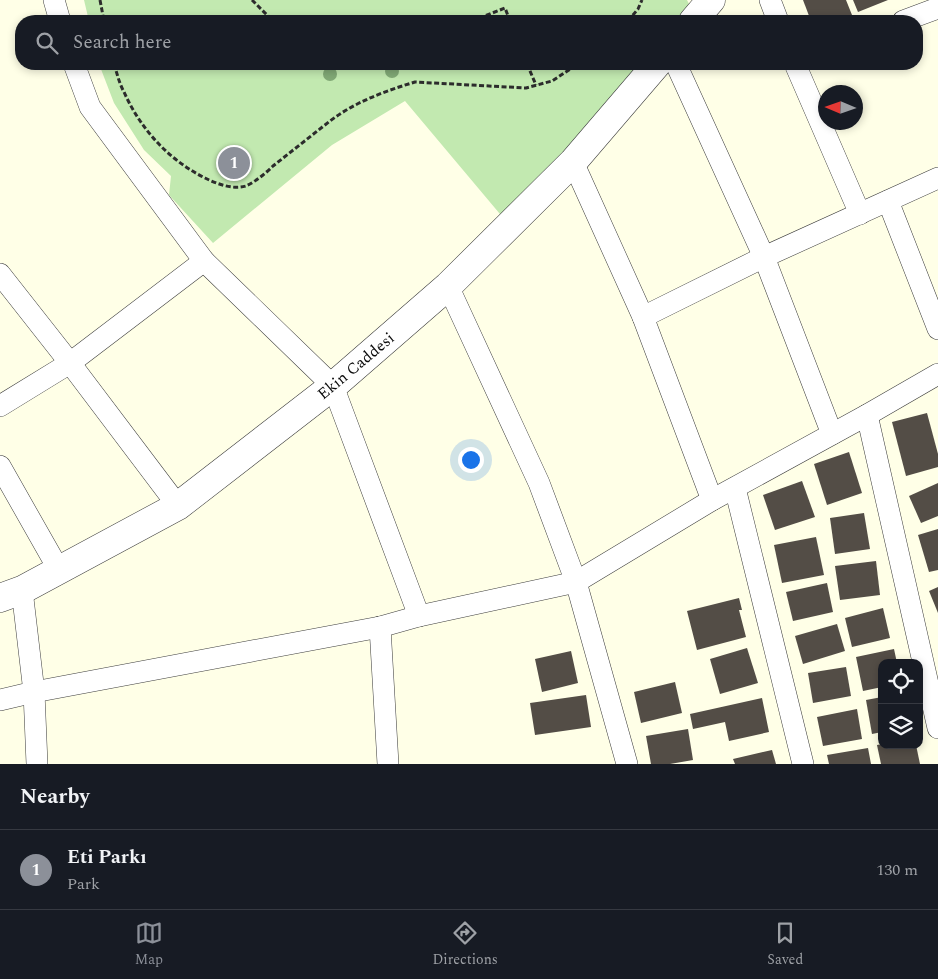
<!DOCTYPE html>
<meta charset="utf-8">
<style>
body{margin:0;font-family:Spectral,serif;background:#20242c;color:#f1f3f6}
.controls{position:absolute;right:15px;bottom:15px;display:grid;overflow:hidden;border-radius:10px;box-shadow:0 2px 8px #0003}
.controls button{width:45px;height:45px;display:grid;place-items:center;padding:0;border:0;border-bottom:1px solid #363941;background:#171b24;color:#f1f3f6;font:25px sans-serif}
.compass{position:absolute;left:818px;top:85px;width:45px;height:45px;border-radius:50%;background:#171b24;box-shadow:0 2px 8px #0003;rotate:272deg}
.you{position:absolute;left:470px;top:459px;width:18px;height:18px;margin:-12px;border:4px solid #fff;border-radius:50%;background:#1a73e8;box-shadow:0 0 0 8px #1a73e833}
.badge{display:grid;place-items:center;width:32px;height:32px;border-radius:50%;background:#8c9099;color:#fff;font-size:16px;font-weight:700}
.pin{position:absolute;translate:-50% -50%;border:2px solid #fff;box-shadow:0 1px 5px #0006}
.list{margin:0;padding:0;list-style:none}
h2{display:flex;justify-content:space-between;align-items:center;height:65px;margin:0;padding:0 20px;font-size:21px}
h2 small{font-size:16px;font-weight:400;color:#9ea1a6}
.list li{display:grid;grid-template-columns:32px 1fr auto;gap:15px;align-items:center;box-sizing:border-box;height:80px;padding:0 20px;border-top:1px solid #363941}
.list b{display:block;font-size:19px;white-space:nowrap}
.list p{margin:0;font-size:16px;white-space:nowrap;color:#9ea1a6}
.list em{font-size:16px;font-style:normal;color:#9ea1a6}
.icon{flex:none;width:28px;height:28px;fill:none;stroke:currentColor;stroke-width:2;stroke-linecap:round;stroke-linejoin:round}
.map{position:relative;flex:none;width:938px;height:764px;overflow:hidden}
.search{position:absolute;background:#171b24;box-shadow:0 2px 8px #0003;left:15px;right:15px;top:15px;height:55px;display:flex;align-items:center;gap:12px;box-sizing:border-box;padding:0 18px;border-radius:20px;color:#9ea1a6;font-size:19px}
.sheet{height:145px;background:#171b24}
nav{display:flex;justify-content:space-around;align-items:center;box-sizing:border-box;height:70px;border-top:1px solid #363941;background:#171b24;font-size:14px;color:#9ea1a6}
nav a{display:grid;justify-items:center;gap:2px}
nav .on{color:#8c9099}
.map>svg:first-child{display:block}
.green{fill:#c2e9b0}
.building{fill:#534d46}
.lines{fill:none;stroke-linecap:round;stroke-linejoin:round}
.minor-casing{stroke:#3d3d3d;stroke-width:22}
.tertiary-casing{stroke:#3d3d3d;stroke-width:29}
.path{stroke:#2c2c2c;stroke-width:3;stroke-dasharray:5 2.5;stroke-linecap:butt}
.minor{stroke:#fff;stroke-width:21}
.tertiary{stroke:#fff;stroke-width:28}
.tree{fill:#81a976}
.labels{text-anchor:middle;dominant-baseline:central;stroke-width:5;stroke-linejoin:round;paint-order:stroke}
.street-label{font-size:16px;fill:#0a0a0a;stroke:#fff}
</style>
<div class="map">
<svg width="938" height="764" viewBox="0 0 938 764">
<rect width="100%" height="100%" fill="#ffffe7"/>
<g class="green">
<path d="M84 0H687L689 4 676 21H89Z"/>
<path d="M99 64H643L505 220 405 101 332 145 213 243 169 195 171 176 144 150 114 103Z"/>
</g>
<g class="building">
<path d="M803 0H846L852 15 834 21H811Z"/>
<path d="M853 0H888L858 12Z"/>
<path d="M927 413 938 454V467L906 476 892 422Z"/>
<path d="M849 452 862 493 827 505 814 464Z"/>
<path d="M802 481 815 517 775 530 763 495Z"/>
<path d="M938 483V516L921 523 909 496Z"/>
<path d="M864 513 870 549 835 554 830 518Z"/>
<path d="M938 529V570L929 572 918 535Z"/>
<path d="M816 537 824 575 782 583 774 545Z"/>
<path d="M876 561 880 595 840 600 835 566Z"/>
<path d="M827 583 833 612 793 621 786 592Z"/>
<path d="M938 587V613L929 591Z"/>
<path d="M739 598 742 610H739L746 637 697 650 687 611Z"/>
<path d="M883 608 890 638 852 647 845 618Z"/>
<path d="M837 624 845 651 803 664 795 636Z"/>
<path d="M747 648 758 683 720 694 710 659Z"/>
<path d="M894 649 897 663H882V687L863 691 856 657Z"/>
<path d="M571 651 578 683 542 692 535 659Z"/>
<path d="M846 667 851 696 813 703 808 673Z"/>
<path d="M675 682 682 713 641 723 634 692Z"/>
<path d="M586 695 591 727 535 735 530 703Z"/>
<path d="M882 697V732L872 734 866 700Z"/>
<path d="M762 698 769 732 729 741 725 722 693 729 690 714Z"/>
<path d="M857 709 862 739 823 746 817 717Z"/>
<path d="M688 729 693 760 670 764H651L646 736Z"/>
<path d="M882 744 916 745 920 764H881L877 745Z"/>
<path d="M868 748 871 764H829L827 755Z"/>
<path d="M772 750 776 764H735L733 759Z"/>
</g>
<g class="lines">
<g class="minor-casing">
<g id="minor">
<path d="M54 0 60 21"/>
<path d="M770 0 778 21"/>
<path d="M903 21 938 8"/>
<path d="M74 64 90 107 204 261 333 386 419 616"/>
<path d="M676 64 764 257 832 434"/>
<path d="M795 64 860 214"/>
<path d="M573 162 643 317 712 500"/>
<path d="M888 201 938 329"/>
<path d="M0 274 70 363 178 506"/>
<path d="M448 286 539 483 576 582 627 764"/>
<path d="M643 317 764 257 938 178"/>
<path d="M0 406 70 363 204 261"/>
<path d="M867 415 938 728"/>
<path d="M0 466 59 570"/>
<path d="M735 488 803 764"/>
<path d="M22 590 34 692 37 764"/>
<path d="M380 627 388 764"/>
<path d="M0 700 34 692 380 627 419 616 576 582 712 500 867 415 938 374"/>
</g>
</g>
<g class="tertiary-casing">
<g id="tertiary">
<path d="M693 21 711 0"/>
<path d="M0 598 22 590 178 506 333 386 448 286 573 162 657 64"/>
</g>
</g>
<g class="path">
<path d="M100 0 104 21"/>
<path d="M252 0 273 21"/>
<path d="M472 21 505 8 510 21"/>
<path d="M628 21 638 9 642 0"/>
<path d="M114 64C117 73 119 83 124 92 141 130 169 160 205 178 217 184 233 190 246 186 255 182 266 173 273 166 292 151 311 136 330 121 355 102 385 91 415 82L526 88 552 81 578 64"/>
<path d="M527 64 536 85"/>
</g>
<use href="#minor" class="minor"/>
<use href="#tertiary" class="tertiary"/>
</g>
<g class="tree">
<circle cx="392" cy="71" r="7"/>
<circle cx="330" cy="74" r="7"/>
</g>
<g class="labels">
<g class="street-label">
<text transform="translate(356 366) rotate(-40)">Ekin Caddesi</text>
</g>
</g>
</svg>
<div class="controls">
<button><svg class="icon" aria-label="locate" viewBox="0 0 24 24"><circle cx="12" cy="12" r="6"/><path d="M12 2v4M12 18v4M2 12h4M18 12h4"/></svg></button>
<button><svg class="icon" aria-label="layers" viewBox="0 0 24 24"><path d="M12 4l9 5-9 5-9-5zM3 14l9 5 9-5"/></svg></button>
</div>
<svg class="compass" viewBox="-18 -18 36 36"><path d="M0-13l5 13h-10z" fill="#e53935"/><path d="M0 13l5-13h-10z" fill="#9ea1a6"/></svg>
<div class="you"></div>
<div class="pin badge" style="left:234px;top:163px">1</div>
<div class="search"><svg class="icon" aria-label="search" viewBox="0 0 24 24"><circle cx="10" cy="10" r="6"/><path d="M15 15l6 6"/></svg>Search here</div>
</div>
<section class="sheet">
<h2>Nearby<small></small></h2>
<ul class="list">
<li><span class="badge">1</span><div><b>Eti Parkı</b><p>Park</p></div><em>130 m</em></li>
</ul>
</section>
<nav>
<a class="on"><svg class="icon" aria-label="map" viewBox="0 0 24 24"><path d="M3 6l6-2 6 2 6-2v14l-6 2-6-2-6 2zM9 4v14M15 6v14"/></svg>Map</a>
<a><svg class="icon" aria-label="directions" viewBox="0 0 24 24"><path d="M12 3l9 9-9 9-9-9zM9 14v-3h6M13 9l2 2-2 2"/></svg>Directions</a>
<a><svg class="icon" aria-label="saved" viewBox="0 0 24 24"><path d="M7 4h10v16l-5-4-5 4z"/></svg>Saved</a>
</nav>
